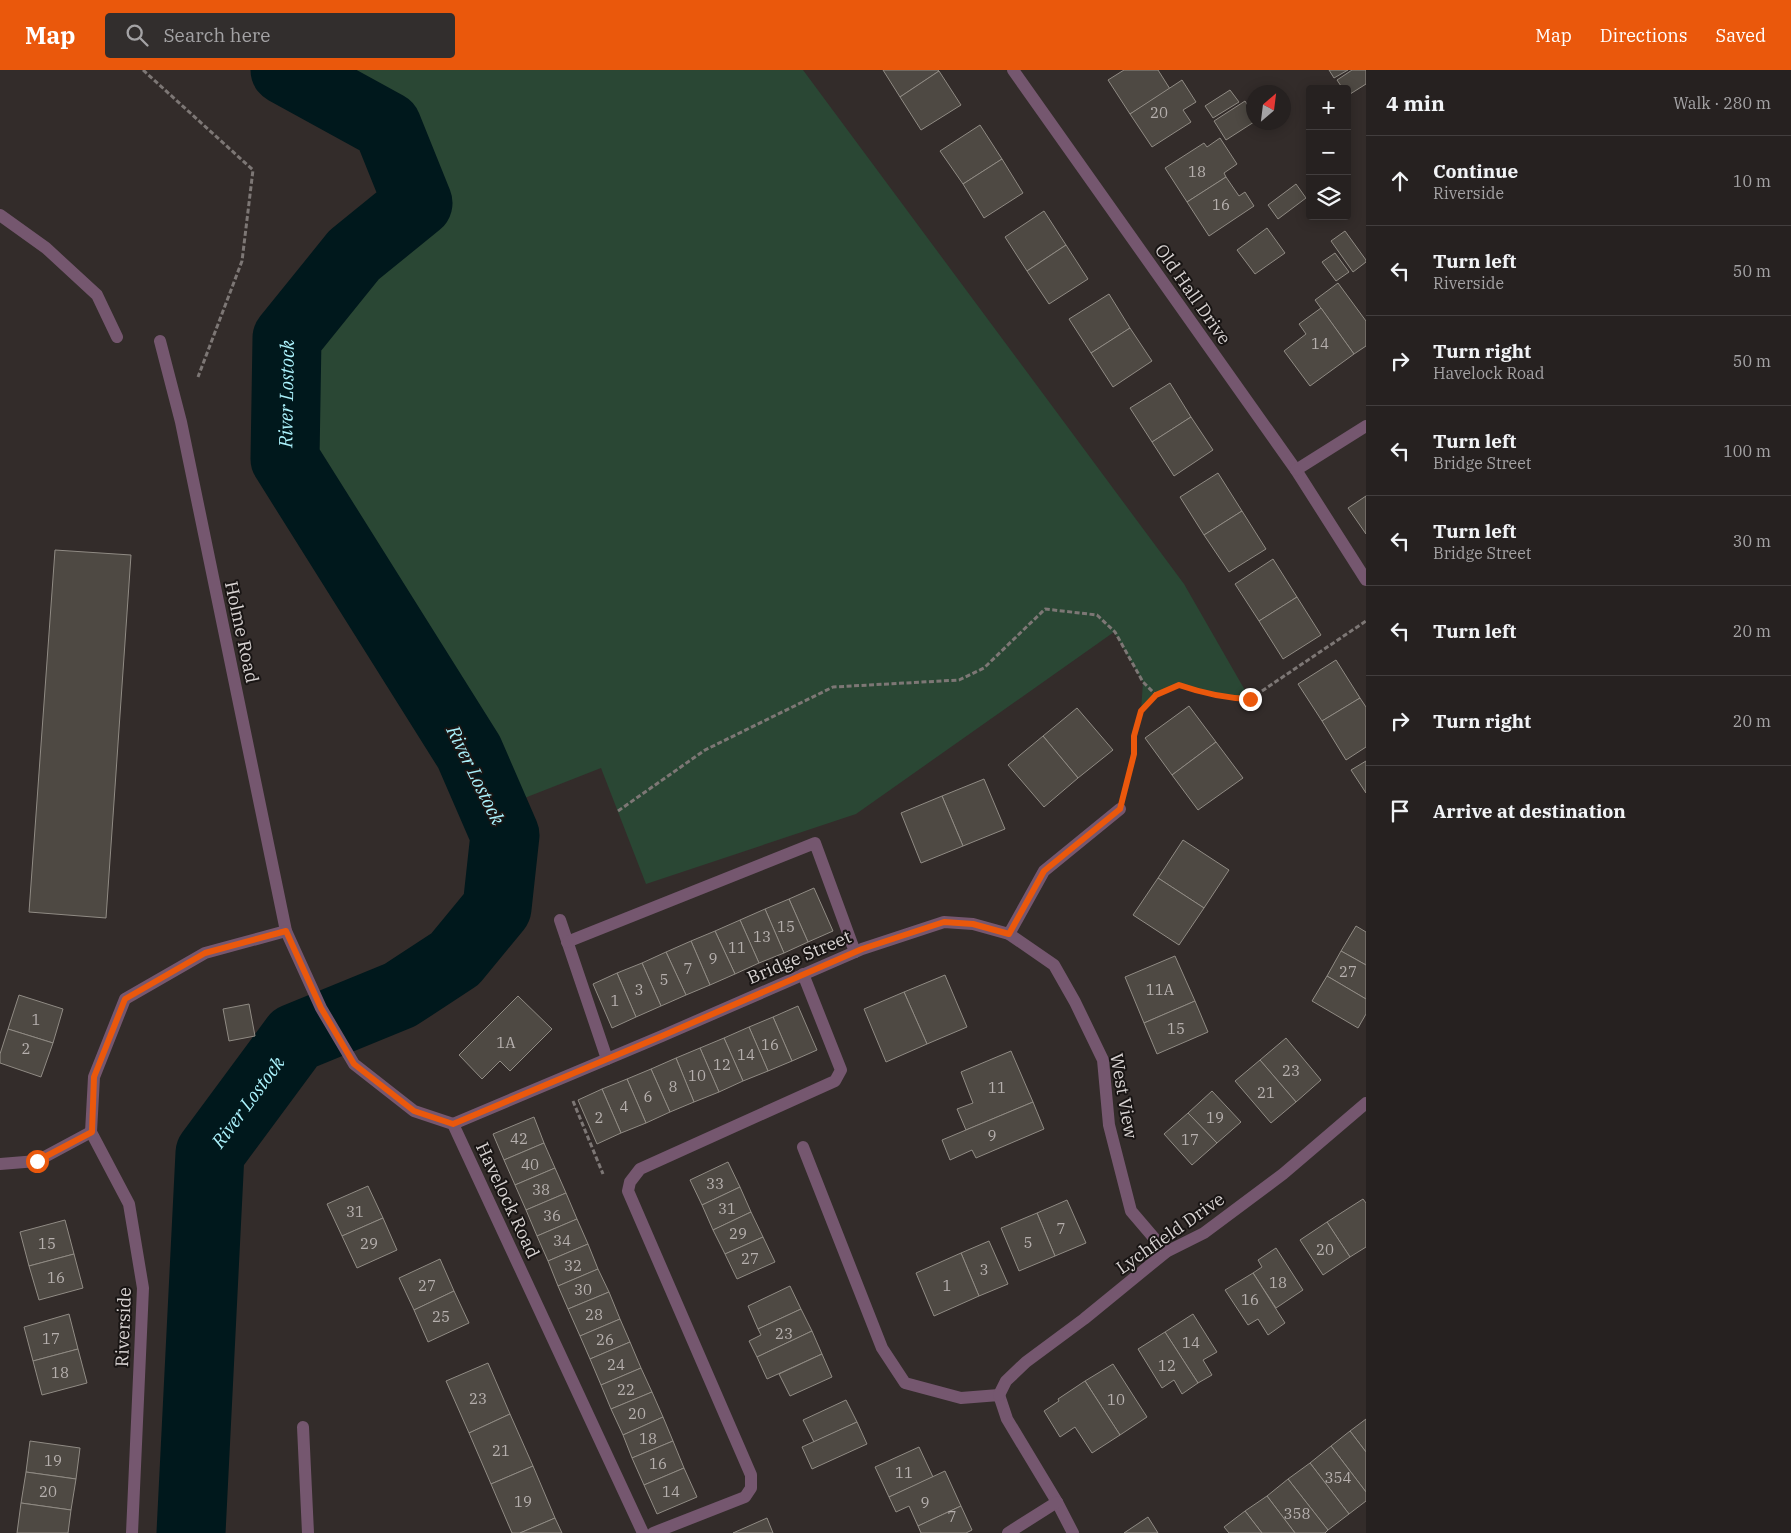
<!DOCTYPE html>
<meta charset="utf-8">
<style>
body{margin:0;font-family:"IBM Plex Serif",serif;background:#322e2d;color:#f1f3f6}
.controls{position:absolute;right:15px;top:15px;display:grid;overflow:hidden;border-radius:5px;box-shadow:0 2px 12px #0003}
.controls button{width:45px;height:45px;display:grid;place-items:center;padding:0;border:0;border-bottom:1px solid #423e3e;background:#262120;color:#f1f3f6;font:25px sans-serif}
.compass{position:absolute;left:1246px;top:15px;width:45px;height:45px;border-radius:50%;background:#262120;box-shadow:0 2px 12px #0003;rotate:28deg}
.stop{position:absolute;width:15px;height:15px;margin:-11px;border:4px solid #ea580c;border-radius:50%;background:#fff}
.stop.end{background:#ea580c;border-color:#fff;box-shadow:0 1px 5px #0008}
.list{margin:0;padding:0;list-style:none}
h2{display:flex;justify-content:space-between;align-items:center;height:65px;margin:0;padding:0 20px;font-size:21px}
h2 small{font-size:16px;font-weight:400;color:#a4a3a5}
.list li{display:grid;grid-template-columns:32px 1fr auto;gap:15px;align-items:center;box-sizing:border-box;height:90px;padding:0 20px;border-top:1px solid #423e3e}
.list b{display:block;font-size:19px;white-space:nowrap}
.list p{margin:0;font-size:16px;white-space:nowrap;color:#a4a3a5}
.list em{font-size:16px;font-style:normal;color:#a4a3a5}
.icon{flex:none;width:28px;height:28px;fill:none;stroke:currentColor;stroke-width:2;stroke-linecap:round;stroke-linejoin:round}
.map{position:relative;flex:none;width:1366px;height:1463px;overflow:hidden}
header{display:flex;align-items:center;gap:30px;box-sizing:border-box;height:70px;padding:0 25px;background:#ea580c;color:#fff}
header strong{font-size:24px}
nav{display:flex;gap:28px;margin-inline-start:auto;font-size:18px}
.search{width:350px;height:45px;background:#322e2d;display:flex;align-items:center;gap:12px;box-sizing:border-box;padding:0 18px;border-radius:5px;color:#a4a3a5;font-size:19px}
main{display:flex}
aside{flex:1;background:#262120}
.map>svg:first-child{display:block}
.green{fill:#2a4734}
.lines{fill:none;stroke-linecap:round;stroke-linejoin:round}
.river{stroke:#00181c;stroke-width:69}
.building{fill:#4e4943;stroke:#908b84}
.path{stroke:#7d7775;stroke-width:3;stroke-dasharray:5 2.5;stroke-linecap:butt}
.minor{stroke:#75576f;stroke-width:12}
.route{stroke:#ea580c;stroke-width:6}
.labels{text-anchor:middle;dominant-baseline:central;stroke-width:4;stroke-linejoin:round;paint-order:stroke}
.number-label{font-size:15px;fill:#b6b0ae}
.street-label{font-size:18px;fill:#d8d3d2;stroke:#191514}
.water-label{font-size:19px;font-style:italic;fill:#abf2fc;stroke:#191514}
</style>
<header>
<strong>Map</strong>
<div class="search"><svg class="icon" aria-label="search" viewBox="0 0 24 24"><circle cx="10" cy="10" r="6"/><path d="M15 15l6 6"/></svg>Search here</div>
<nav><a>Map</a><a>Directions</a><a>Saved</a></nav>
</header>
<main>
<div class="map">
<svg width="1366" height="1463" viewBox="0 0 1366 1463">
<rect width="100%" height="100%" fill="#332c2a"/>
<path class="green" d="M285 0H803L1184 514 1250 629C1225 628 1203 622 1179 615L1156 625 1141 641 1143 612 1114 562 856 744 646 814 601 698 494 740 469 682 285 389 287 268 418 133 387 56Z"/>
<g class="lines">
<path class="river" id="s1" d="M191 1463 210 1083 295 968 400 925 455 889 497 838 505 765 469 682 285 389 287 268 354 185 418 133 387 56 285 0"/>
</g>
<g class="building">
<path d="M883 0H938L939 1 900 27Z"/>
<path d="M1124 0H1158L1170 19 1130 44 1108 10Z"/>
<path d="M1329 0H1348L1334 8Z"/>
<path d="M1352 0H1366V14L1347 26V19H1343L1337 10Z"/>
<path d="M939 1 961 35 921 60 900 27Z"/>
<path d="M1182 10 1196 32 1183 40 1191 52 1152 77 1130 44Z"/>
<path d="M1230 20 1239 32 1213 48 1205 36Z"/>
<path d="M1245 31 1254 45V52L1226 70 1214 51Z"/>
<path d="M980 55 1002 89 963 114 940 81Z"/>
<path d="M1220 68 1237 94 1224 103 1226 107 1187 132 1165 98 1204 73 1207 77Z"/>
<path d="M1002 89 1023 123 984 148 963 114Z"/>
<path d="M1226 107 1239 126 1245 122 1254 136 1209 166 1187 132Z"/>
<path d="M1296 114 1306 128 1278 149 1268 135Z"/>
<path d="M1044 141 1066 175 1027 201 1005 167Z"/>
<path d="M1267 158 1285 183 1255 204 1237 180Z"/>
<path d="M1345 161 1366 190V192L1353 202 1331 171Z"/>
<path d="M1066 175 1088 209 1049 234 1027 201Z"/>
<path d="M1335 183 1349 202 1336 211 1322 192Z"/>
<path d="M1338 213 1366 251V276L1354 284 1315 230Z"/>
<path d="M1109 224 1130 258 1091 283 1069 249Z"/>
<path d="M1321 238 1354 284 1310 316 1284 281 1306 264 1299 254Z"/>
<path d="M1130 258 1152 291 1113 317 1091 283Z"/>
<path d="M1170 313 1191 347 1152 372 1130 338Z"/>
<path d="M1191 347 1213 380 1174 406 1152 372Z"/>
<path d="M1218 403 1242 441 1204 465 1180 427Z"/>
<path d="M1366 426V464L1348 438Z"/>
<path d="M1242 441 1266 479 1229 502 1204 465Z"/>
<path d="M55 480 131 485 106 848 29 842Z"/>
<path d="M1273 489 1297 527 1259 551 1235 514Z"/>
<path d="M1297 527 1321 565 1283 589 1259 551Z"/>
<path d="M1336 590 1360 628 1322 651 1298 614Z"/>
<path d="M1360 628 1366 637V677L1346 690 1322 651Z"/>
<path d="M1189 636 1216 672 1172 705 1145 668Z"/>
<path d="M1077 638 1113 680 1078 708 1043 666Z"/>
<path d="M1043 666 1078 708 1044 737 1008 695Z"/>
<path d="M1216 672 1243 708 1198 740 1172 705Z"/>
<path d="M1366 691V723L1351 700Z"/>
<path d="M984 709 1005 759 963 776 942 726Z"/>
<path d="M942 726 963 776 921 793 901 743Z"/>
<path d="M1183 770 1229 800 1204 838 1158 808Z"/>
<path d="M1158 808 1204 838 1179 875 1133 845Z"/>
<path d="M814 818 833 861 808 872 789 829Z"/>
<path d="M789 829 808 872 784 883 765 839Z"/>
<path d="M765 839 784 883 759 893 740 850Z"/>
<path d="M740 850 759 893 735 904 715 861Z"/>
<path d="M1356 856 1366 862V895L1341 881Z"/>
<path d="M715 861 735 904 710 915 691 871Z"/>
<path d="M691 871 710 915 686 925 666 882Z"/>
<path d="M1341 881 1366 895V929L1327 906Z"/>
<path d="M666 882 686 925 661 936 642 893Z"/>
<path d="M1175 886 1195 931 1144 953 1125 907Z"/>
<path d="M642 893 661 936 636 947 617 903Z"/>
<path d="M617 903 636 947 612 958 593 914Z"/>
<path d="M945 905 967 957 927 974 904 922Z"/>
<path d="M1327 906 1366 929V944L1358 958 1312 931Z"/>
<path d="M904 922 927 974 886 992 864 939Z"/>
<path d="M19 925 63 939 53 973 8 959Z"/>
<path d="M518 926 552 959 510 1001 500 991 482 1009 459 985Z"/>
<path d="M1195 931 1208 962 1157 984 1144 953Z"/>
<path d="M249 934 255 966 229 971 223 939Z"/>
<path d="M798 936 817 980 792 991 773 947Z"/>
<path d="M773 947 792 991 768 1001 749 957Z"/>
<path d="M749 957 768 1001 743 1011 724 968Z"/>
<path d="M8 959 53 973 41 1007 0 993V984Z"/>
<path d="M724 968 743 1011 719 1022 700 978Z"/>
<path d="M1286 968 1321 1010 1296 1032 1260 990Z"/>
<path d="M700 978 719 1022 694 1032 676 988Z"/>
<path d="M1011 981 1033 1032 966 1060 957 1039 973 1033 961 1002Z"/>
<path d="M676 988 694 1032 670 1042 651 999Z"/>
<path d="M1260 990 1296 1032 1271 1053 1235 1011Z"/>
<path d="M651 999 670 1042 646 1053 627 1009Z"/>
<path d="M627 1009 646 1053 621 1063 602 1019Z"/>
<path d="M602 1019 621 1063 597 1074 578 1030Z"/>
<path d="M1212 1021 1241 1052 1217 1073 1188 1043Z"/>
<path d="M1033 1032 1044 1059 976 1088 972 1080 950 1090 942 1070Z"/>
<path d="M1188 1043 1217 1073 1192 1095 1164 1064Z"/>
<path d="M534 1047 544 1073 504 1090 493 1064Z"/>
<path d="M544 1073 555 1098 515 1115 504 1090Z"/>
<path d="M728 1092 740 1117 702 1135 690 1110Z"/>
<path d="M555 1098 566 1123 526 1140 515 1115Z"/>
<path d="M368 1116 383 1148 342 1166 327 1134Z"/>
<path d="M740 1117 751 1142 713 1160 702 1135Z"/>
<path d="M566 1123 577 1149 537 1166 526 1140Z"/>
<path d="M1363 1129 1366 1133V1177L1350 1187 1327 1152Z"/>
<path d="M1067 1130 1086 1173 1055 1186 1037 1143Z"/>
<path d="M751 1142 763 1167 725 1184 713 1160Z"/>
<path d="M1037 1143 1055 1186 1019 1201 1001 1158Z"/>
<path d="M383 1148 397 1180 357 1198 342 1166Z"/>
<path d="M577 1149 588 1174 548 1191 537 1166Z"/>
<path d="M65 1150 74 1184 29 1196 20 1162Z"/>
<path d="M1327 1152 1350 1187 1323 1205 1300 1170Z"/>
<path d="M763 1167 775 1192 737 1209 725 1184Z"/>
<path d="M989 1171 1008 1214 979 1226 961 1183Z"/>
<path d="M588 1174 598 1199 558 1216 548 1191Z"/>
<path d="M1276 1178 1303 1220 1276 1238 1253 1203 1262 1197 1258 1190Z"/>
<path d="M961 1183 979 1226 934 1246 916 1203Z"/>
<path d="M74 1184 83 1218 39 1230 29 1196Z"/>
<path d="M440 1189 454 1221 414 1240 399 1208Z"/>
<path d="M598 1199 609 1222 568 1239 558 1216Z"/>
<path d="M1253 1203 1285 1253 1268 1265 1258 1249 1248 1255 1225 1220Z"/>
<path d="M790 1216 801 1239 758 1259 748 1236Z"/>
<path d="M454 1221 469 1253 428 1272 414 1240Z"/>
<path d="M609 1222 620 1249 580 1266 568 1239Z"/>
<path d="M801 1239 812 1261 757 1287 749 1271 761 1265 758 1259Z"/>
<path d="M69 1244 78 1279 33 1291 24 1257Z"/>
<path d="M1193 1244 1217 1282 1203 1290 1212 1305 1198 1313 1165 1262Z"/>
<path d="M620 1249 630 1272 590 1289 580 1266Z"/>
<path d="M812 1261 822 1284 767 1309 757 1287Z"/>
<path d="M1165 1262 1198 1313 1182 1324 1174 1310 1162 1318 1138 1279Z"/>
<path d="M630 1272 641 1298 601 1315 590 1289Z"/>
<path d="M78 1279 87 1313 42 1325 33 1291Z"/>
<path d="M822 1284 832 1307 790 1326 779 1304Z"/>
<path d="M488 1293 510 1344 469 1363 446 1311Z"/>
<path d="M1113 1294 1147 1347 1120 1365 1085 1311Z"/>
<path d="M641 1298 652 1322 611 1339 601 1315Z"/>
<path d="M1085 1311 1120 1365 1092 1383 1075 1357 1060 1367 1044 1341 1059 1331 1058 1329Z"/>
<path d="M652 1322 663 1347 623 1365 611 1339Z"/>
<path d="M846 1330 857 1352 814 1372 803 1350Z"/>
<path d="M510 1344 533 1396 491 1414 469 1363Z"/>
<path d="M663 1347 673 1371 632 1388 623 1365Z"/>
<path d="M1366 1349V1382L1350 1361Z"/>
<path d="M857 1352 867 1374 812 1399 802 1377Z"/>
<path d="M1350 1361 1366 1382V1422L1331 1376Z"/>
<path d="M30 1371 80 1378 76 1409 26 1402Z"/>
<path d="M673 1371 684 1398 644 1415 632 1388Z"/>
<path d="M1331 1376 1366 1422V1431L1349 1444 1310 1393Z"/>
<path d="M919 1377 933 1407 889 1427 875 1397Z"/>
<path d="M1310 1393 1349 1444 1328 1460 1288 1409Z"/>
<path d="M533 1396 555 1448 520 1463H512L491 1414Z"/>
<path d="M684 1398 697 1427 657 1444 644 1415Z"/>
<path d="M945 1401 961 1436 918 1456 909 1436 896 1442 889 1427Z"/>
<path d="M26 1402 76 1409 71 1440 21 1433Z"/>
<path d="M1288 1409 1328 1460 1325 1463H1295L1267 1426Z"/>
<path d="M1267 1426 1295 1463H1262L1245 1441Z"/>
<path d="M21 1433 71 1440 68 1463H17Z"/>
<path d="M961 1436 972 1460 966 1463H921L918 1456Z"/>
<path d="M1245 1441 1262 1463H1229L1224 1457Z"/>
<path d="M1148 1447 1158 1463H1124Z"/>
<path d="M555 1448 562 1463H520Z"/>
<path d="M767 1448 773 1463H733Z"/>
</g>
<g class="lines">
<g class="path">
<path d="M143 0 253 100 242 191 198 307"/>
<path d="M1126 715 1134 684V666L1141 641 1156 625 1179 615C1203 623 1225 628 1250 629L1366 551"/>
<path d="M618 741 705 680 833 617 959 610 984 598 1045 539 1097 545 1115 562 1143 612 1156 625"/>
<path d="M573 1031 603 1104"/>
</g>
<g class="minor">
<path d="M1013 0 1296 400 1366 510"/>
<path d="M0 145 46 178 97 225 117 267"/>
<path d="M160 271 181 352 286 861 321 938 354 994 414 1041 453 1054 643 1463"/>
<path d="M1296 400 1366 356"/>
<path d="M560 850 607 989"/>
<path d="M1009 864 1044 801 1120 739"/>
<path d="M567 872 815 773 855 882"/>
<path d="M453 1054 662 966 862 879 944 852 973 854 1009 864 1054 895 1075 932 1103 990 1109 1055 1131 1141 1166 1182"/>
<path d="M803 1077 882 1278 905 1313 961 1328 999 1325 1007 1349 1057 1432 1073 1463"/>
<path d="M0 1094 37 1091 91 1062"/>
<path d="M999 1325 1006 1311 1026 1292 1084 1249 1166 1182 1204 1163 1283 1104 1366 1033"/>
<path d="M303 1357 308 1463"/>
<path d="M132 1463 143 1218 129 1134 91 1062 94 1007 125 929 205 883 286 861"/>
<path d="M653 1463 745 1427 751 1418V1405L628 1121 630 1112 640 1099 835 1011 841 1000 803 904"/>
<path d="M1008 1463 1057 1432"/>
</g>
</g>
<g class="lines">
<path class="route" d="M37 1091 92 1062 94 1007 125 929 205 883 286 861 321 938 354 994 414 1041 453 1054 662 966 862 879 944 852 973 854 1009 864 1044 801 1120 739 1134 684V666L1141 641 1156 625 1179 615C1202 623 1225 628 1250 629"/>
</g>
<g class="labels">
<g class="number-label">
<text x="1159" y="42">20</text>
<text x="1197" y="101">18</text>
<text x="1221" y="134">16</text>
<text x="1320" y="273">14</text>
<text x="786" y="856">15</text>
<text x="762" y="866">13</text>
<text x="737" y="877">11</text>
<text x="713" y="888">9</text>
<text x="688" y="898">7</text>
<text x="1348" y="901">27</text>
<text x="664" y="909">5</text>
<text x="639" y="919">3</text>
<text x="1160" y="919">11A</text>
<text x="615" y="930">1</text>
<text x="36" y="949">1</text>
<text x="1176" y="958">15</text>
<text x="506" y="972">1A</text>
<text x="770" y="974">16</text>
<text x="26" y="978">2</text>
<text x="746" y="984">14</text>
<text x="722" y="994">12</text>
<text x="1291" y="1000">23</text>
<text x="697" y="1005">10</text>
<text x="673" y="1016">8</text>
<text x="997" y="1017">11</text>
<text x="1266" y="1022">21</text>
<text x="648" y="1026">6</text>
<text x="624" y="1036">4</text>
<text x="599" y="1047">2</text>
<text x="1215" y="1047">19</text>
<text x="992" y="1065">9</text>
<text x="519" y="1068">42</text>
<text x="1190" y="1069">17</text>
<text x="530" y="1094">40</text>
<text x="715" y="1113">33</text>
<text x="541" y="1119">38</text>
<text x="727" y="1138">31</text>
<text x="355" y="1141">31</text>
<text x="552" y="1145">36</text>
<text x="1061" y="1158">7</text>
<text x="738" y="1163">29</text>
<text x="562" y="1170">34</text>
<text x="1028" y="1172">5</text>
<text x="47" y="1173">15</text>
<text x="369" y="1173">29</text>
<text x="1325" y="1179">20</text>
<text x="750" y="1188">27</text>
<text x="573" y="1195">32</text>
<text x="984" y="1199">3</text>
<text x="56" y="1207">16</text>
<text x="1278" y="1212">18</text>
<text x="427" y="1215">27</text>
<text x="947" y="1215">1</text>
<text x="583" y="1219">30</text>
<text x="1250" y="1229">16</text>
<text x="594" y="1244">28</text>
<text x="441" y="1246">25</text>
<text x="784" y="1263">23</text>
<text x="51" y="1268">17</text>
<text x="605" y="1269">26</text>
<text x="1191" y="1272">14</text>
<text x="616" y="1294">24</text>
<text x="1167" y="1295">12</text>
<text x="60" y="1302">18</text>
<text x="626" y="1319">22</text>
<text x="478" y="1328">23</text>
<text x="1116" y="1329">10</text>
<text x="637" y="1343">20</text>
<text x="648" y="1368">18</text>
<text x="501" y="1380">21</text>
<text x="53" y="1390">19</text>
<text x="658" y="1393">16</text>
<text x="904" y="1402">11</text>
<text x="1338" y="1407">354</text>
<text x="48" y="1421">20</text>
<text x="671" y="1421">14</text>
<text x="523" y="1431">19</text>
<text x="925" y="1432">9</text>
<text x="1297" y="1443">358</text>
<text x="952" y="1446">7</text>
</g>
<g class="street-label">
<text transform="translate(1193 224) rotate(55)">Old Hall Drive</text>
<text transform="translate(242 562) rotate(78)">Holme Road</text>
<text transform="translate(799 887) rotate(-23)">Bridge Street</text>
<text transform="translate(1124 1026) rotate(80)">West View</text>
<text transform="translate(508 1130) rotate(65)">Havelock Road</text>
<text transform="translate(1170 1163) rotate(-35)">Lychfield Drive</text>
<text transform="translate(123 1257) rotate(-88)">Riverside</text>
</g>
<g class="water-label">
<text stroke="none"><textPath href="#s1" startOffset="1344">River Lostock</textPath></text>
<text transform="translate(476 705) rotate(64)">River Lostock</text>
<text stroke="none"><textPath href="#s1" startOffset="444">River Lostock</textPath></text>
</g>
</g>
</svg>
<div class="controls">
<button>+</button>
<button>−</button>
<button><svg class="icon" aria-label="layers" viewBox="0 0 24 24"><path d="M12 4l9 5-9 5-9-5zM3 14l9 5 9-5"/></svg></button>
</div>
<svg class="compass" viewBox="-18 -18 36 36"><path d="M0-13l5 13h-10z" fill="#e53935"/><path d="M0 13l5-13h-10z" fill="#a4a3a5"/></svg>
<div class="stop" style="left:37px;top:1091px"></div>
<div class="stop end" style="left:1250px;top:629px"></div>
</div>
<aside>
<h2>4 min<small>Walk · 280 m</small></h2>
<ul class="list">
<li><svg class="icon" aria-label="ahead" viewBox="0 0 24 24"><path d="M12 20V5M6 11l6-6 6 6"/></svg><div><b>Continue</b><p>Riverside</p></div><em>10 m</em></li>
<li><svg class="icon" aria-label="left" viewBox="0 0 24 24"><path d="M17 20v-9H6M10 6l-5 5 5 5"/></svg><div><b>Turn left</b><p>Riverside</p></div><em>50 m</em></li>
<li><svg class="icon" aria-label="right" viewBox="0 0 24 24"><path d="M7 20v-9h11M14 6l5 5-5 5"/></svg><div><b>Turn right</b><p>Havelock Road</p></div><em>50 m</em></li>
<li><svg class="icon" aria-label="left" viewBox="0 0 24 24"><path d="M17 20v-9H6M10 6l-5 5 5 5"/></svg><div><b>Turn left</b><p>Bridge Street</p></div><em>100 m</em></li>
<li><svg class="icon" aria-label="left" viewBox="0 0 24 24"><path d="M17 20v-9H6M10 6l-5 5 5 5"/></svg><div><b>Turn left</b><p>Bridge Street</p></div><em>30 m</em></li>
<li><svg class="icon" aria-label="left" viewBox="0 0 24 24"><path d="M17 20v-9H6M10 6l-5 5 5 5"/></svg><div><b>Turn left</b></div><em>20 m</em></li>
<li><svg class="icon" aria-label="right" viewBox="0 0 24 24"><path d="M7 20v-9h11M14 6l5 5-5 5"/></svg><div><b>Turn right</b></div><em>20 m</em></li>
<li><svg class="icon" aria-label="arrive" viewBox="0 0 24 24"><path d="M6 21V4h12l-3 4 3 4H6"/></svg><div><b>Arrive at destination</b></div></li>
</ul>
</aside>
</main>
